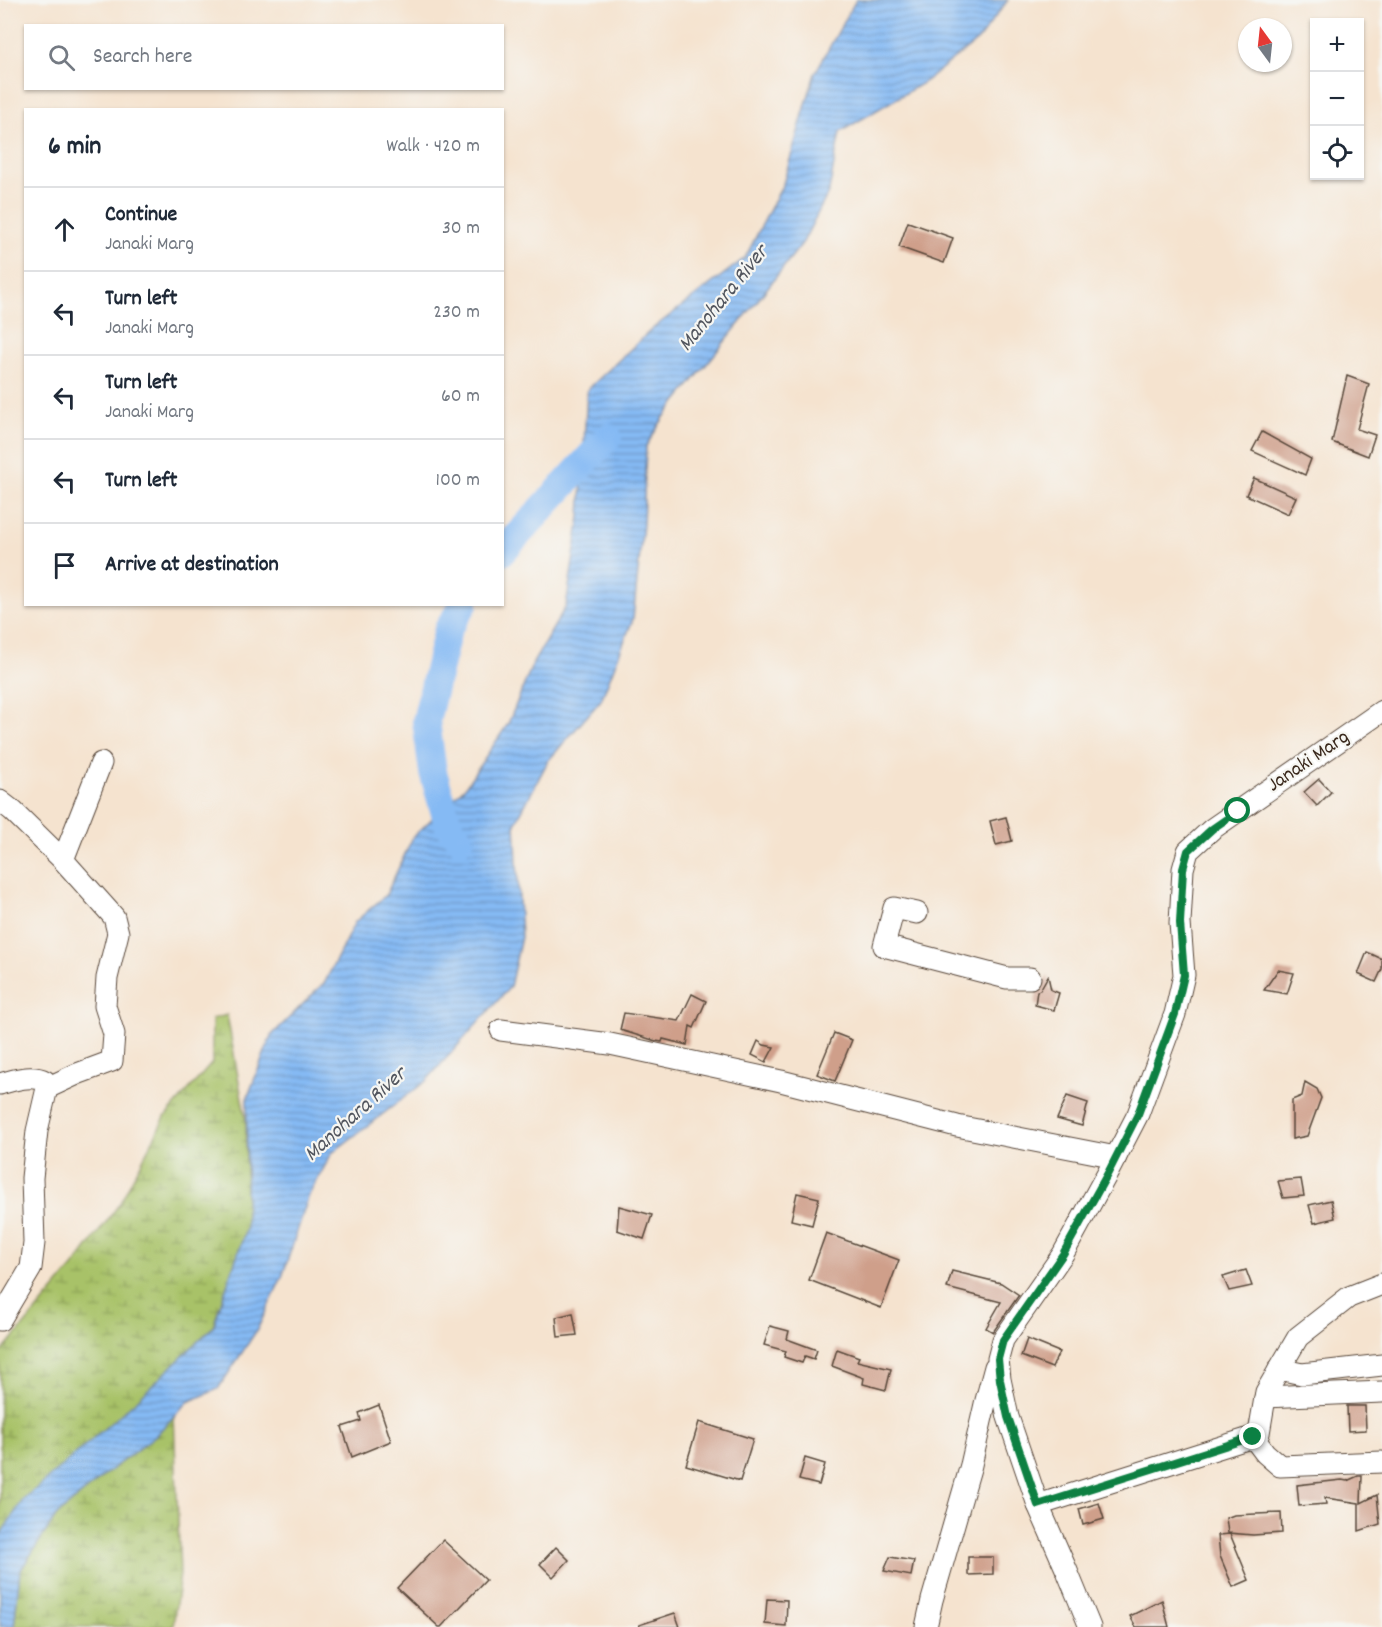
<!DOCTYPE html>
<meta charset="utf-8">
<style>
body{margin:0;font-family:Dekko,sans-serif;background:#f2f2f3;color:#1f2937}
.controls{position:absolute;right:18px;top:18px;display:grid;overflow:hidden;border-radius:0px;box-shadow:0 2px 4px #0004}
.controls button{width:54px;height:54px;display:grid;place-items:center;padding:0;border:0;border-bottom:2px solid #e0e1e3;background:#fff;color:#1f2937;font:30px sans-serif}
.compass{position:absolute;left:1238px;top:18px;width:54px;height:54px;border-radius:50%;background:#fff;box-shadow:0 2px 4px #0004;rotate:345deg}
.stop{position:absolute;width:18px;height:18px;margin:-14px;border:4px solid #0b8043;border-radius:50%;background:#fff}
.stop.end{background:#0b8043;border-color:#fff;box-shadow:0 2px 6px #0008}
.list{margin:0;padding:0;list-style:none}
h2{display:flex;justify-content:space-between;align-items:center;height:78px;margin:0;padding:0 24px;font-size:26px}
h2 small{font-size:20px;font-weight:400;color:#747a83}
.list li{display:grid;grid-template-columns:39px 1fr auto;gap:18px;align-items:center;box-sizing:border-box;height:84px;padding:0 24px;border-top:2px solid #e0e1e3}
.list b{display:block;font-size:22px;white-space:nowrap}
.list p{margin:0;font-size:20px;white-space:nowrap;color:#747a83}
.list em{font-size:20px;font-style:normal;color:#747a83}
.icon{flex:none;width:33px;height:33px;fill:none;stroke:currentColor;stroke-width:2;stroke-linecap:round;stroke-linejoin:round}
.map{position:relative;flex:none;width:1382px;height:1627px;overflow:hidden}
.search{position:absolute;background:#fff;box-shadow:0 2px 4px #0004;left:24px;top:24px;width:480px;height:66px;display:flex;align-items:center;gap:15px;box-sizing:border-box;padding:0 21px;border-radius:0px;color:#747a83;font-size:22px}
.panel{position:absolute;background:#fff;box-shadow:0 2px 4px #0004;left:24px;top:108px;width:480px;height:498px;border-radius:0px}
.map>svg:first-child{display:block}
.wetland{fill:url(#wetland-marsh);stroke:#727643;stroke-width:1.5}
.water{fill:url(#water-rules);stroke:#607289;stroke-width:1.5}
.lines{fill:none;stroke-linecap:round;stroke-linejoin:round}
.river{stroke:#85baf4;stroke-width:28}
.building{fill:#cf9f8a}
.minor-casing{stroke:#574639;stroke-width:23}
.minor{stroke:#fff;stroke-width:21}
.route{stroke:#0b8043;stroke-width:8}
.labels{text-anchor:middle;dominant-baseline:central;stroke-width:4.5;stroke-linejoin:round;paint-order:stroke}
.street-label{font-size:21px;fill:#3b2a1e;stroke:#f6f6f2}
.water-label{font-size:22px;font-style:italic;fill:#51555e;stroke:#f6f6f2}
</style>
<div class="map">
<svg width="1382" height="1627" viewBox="0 0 1382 1627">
<defs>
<pattern id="wetland-marsh" width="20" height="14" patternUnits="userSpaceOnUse" patternTransform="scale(1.5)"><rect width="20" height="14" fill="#a8c268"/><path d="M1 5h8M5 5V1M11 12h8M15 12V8" fill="none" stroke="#8a9e55"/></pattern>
<pattern id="water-rules" width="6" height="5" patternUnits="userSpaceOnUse" patternTransform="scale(1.5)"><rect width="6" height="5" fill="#85baf4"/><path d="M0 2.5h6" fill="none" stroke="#6e97c5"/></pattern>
</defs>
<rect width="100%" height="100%" fill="#f6f6f2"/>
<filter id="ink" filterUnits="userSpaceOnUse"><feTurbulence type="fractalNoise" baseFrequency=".0167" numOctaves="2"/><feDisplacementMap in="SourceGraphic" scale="12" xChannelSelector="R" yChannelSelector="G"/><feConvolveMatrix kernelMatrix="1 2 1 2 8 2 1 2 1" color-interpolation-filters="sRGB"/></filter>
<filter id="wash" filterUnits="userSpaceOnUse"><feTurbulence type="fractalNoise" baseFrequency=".008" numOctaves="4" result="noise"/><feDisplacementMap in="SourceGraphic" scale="24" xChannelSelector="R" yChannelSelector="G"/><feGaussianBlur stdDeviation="1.35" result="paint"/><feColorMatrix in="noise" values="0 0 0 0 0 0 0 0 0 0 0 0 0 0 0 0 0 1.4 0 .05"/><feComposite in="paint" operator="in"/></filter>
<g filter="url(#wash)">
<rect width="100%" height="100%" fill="#f5e3cf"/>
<g class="wetland">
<path d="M227 1015 246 1121V1229L213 1327 0 1535V1354L74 1266 120 1203 165 1117 212 1063V1019Z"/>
<path d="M174 1415 180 1574 173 1627H14L20 1571 56 1516 108 1472 156 1435Z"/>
</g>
<path class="water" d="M856 0H1008L978 40 926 81 840 132 829 191 803 242 751 309 664 417 646 446 643 524 633 619 601 700 548 761 515 824 521 937 510 987 426 1081 332 1153 309 1195 282 1277 257 1330 218 1389 188 1402 156 1435 108 1472 56 1516 20 1571 14 1627H0V1535L23 1500 139 1398 213 1327 246 1229 247 1099 271 1036 325 982 355 922 386 895 413 837 465 787 508 724 533 663 566 606 580 517 587 390 652 329 745 258 783 184 815 73Z"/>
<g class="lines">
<g class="river">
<path d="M502 552 608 437"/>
<path d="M460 840 448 824 433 772 426 721 448 629 464 604"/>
</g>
</g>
<g id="blocks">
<g class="building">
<path d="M908 222 953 238 944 263 899 247Z"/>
<path d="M1347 376 1369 384 1357 429 1375 435 1368 456 1332 442Z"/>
<path d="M1262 432 1311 459 1305 475 1252 451Z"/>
<path d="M1254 478 1296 497 1288 514 1246 495Z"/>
<path d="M1319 779 1331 792 1317 806 1304 792Z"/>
<path d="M1006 817 1012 841 996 845 990 821Z"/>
<path d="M1367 952 1382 959V969L1376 982 1358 974Z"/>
<path d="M1278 970 1294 973 1287 994 1264 990Z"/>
<path d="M1048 976 1051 990 1059 993 1054 1010 1035 1005 1037 991 1040 990Z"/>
<path d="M692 994 706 1001 694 1028 690 1026 687 1045 663 1039 662 1042 656 1041 620 1030 624 1013 679 1021Z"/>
<path d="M834 1033 852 1040 835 1081 817 1074Z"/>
<path d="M758 1041 764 1045 774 1047 766 1062 752 1055Z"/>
<path d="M1305 1082 1317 1089 1321 1098 1307 1136 1292 1139V1100L1302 1096Z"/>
<path d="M1067 1096 1088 1103 1082 1126 1057 1119Z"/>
<path d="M1301 1179 1304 1196 1283 1198 1278 1181Z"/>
<path d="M797 1193 819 1198 812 1225 791 1220Z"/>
<path d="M1331 1200 1335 1218 1314 1223 1309 1205Z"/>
<path d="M619 1206 652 1215 644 1239 617 1230Z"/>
<path d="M826 1233 899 1260 881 1308 809 1280Z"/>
<path d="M1246 1270 1252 1286 1229 1291 1223 1277Z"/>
<path d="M952 1271 1001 1283 1019 1295 993 1332 986 1328 1001 1302 947 1288Z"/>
<path d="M573 1313 577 1335 558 1337 556 1317Z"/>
<path d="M770 1326 789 1331 787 1339 817 1350 814 1359 805 1356 802 1363 784 1357 786 1351 764 1345Z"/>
<path d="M1027 1339 1059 1352 1052 1368 1021 1356Z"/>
<path d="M837 1349 859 1357 857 1361 891 1369 886 1390 863 1384 864 1378 832 1366Z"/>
<path d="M379 1405 391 1441 352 1457 342 1427 361 1421 359 1413Z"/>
<path d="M1347 1406H1365L1366 1430 1348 1431Z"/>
<path d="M699 1422 753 1439 740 1481 686 1465Z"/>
<path d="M805 1458 825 1464 819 1485 799 1480Z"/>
<path d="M1358 1476H1362L1361 1503 1377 1495 1380 1524 1359 1531V1503L1325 1498 1326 1504 1299 1506 1297 1485 1342 1480 1347 1481Z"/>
<path d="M1099 1503 1104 1519 1083 1525 1079 1509Z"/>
<path d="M1281 1513 1282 1533 1253 1535 1228 1533 1226 1518 1234 1515Z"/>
<path d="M1230 1534 1249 1580 1233 1587 1220 1556 1218 1535Z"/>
<path d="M443 1540 486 1580 441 1627H439L397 1588Z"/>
<path d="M556 1547 569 1560 553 1577 540 1564Z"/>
<path d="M890 1557 914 1561 911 1576 884 1571Z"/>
<path d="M968 1557H993V1574L968 1575Z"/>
<path d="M767 1599 787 1600 786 1626 765 1624Z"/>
<path d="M1162 1600 1169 1627H1136L1130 1616Z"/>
<path d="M675 1613 680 1627H640L639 1625Z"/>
</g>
</g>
</g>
<g filter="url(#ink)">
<use href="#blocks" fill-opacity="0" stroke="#574639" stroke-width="1.5"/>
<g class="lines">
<g class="minor-casing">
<g id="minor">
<path d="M0 801 13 811 63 860 114 917 118 933 107 978 105 1006 114 1034 112 1061 77 1074 47 1088"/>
<path d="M63 860 101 763"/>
<path d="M917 913 894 908 884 946 1007 978H1030"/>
<path d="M501 1030 610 1044 781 1081 957 1126 1116 1157"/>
<path d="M0 1084C13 1080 32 1074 45 1081L47 1088 37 1131 32 1178 34 1243 31 1268 0 1320"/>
<path d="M1279 1369 1302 1374 1382 1365"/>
<path d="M1265 1397 1382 1392"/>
<path d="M1253 1437 1265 1453 1280 1466 1382 1462"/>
<path d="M1038 1505 1253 1437 1259 1433 1266 1392 1298 1337 1349 1297 1382 1284"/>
<path d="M926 1627 932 1600 971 1465 985 1404 995 1367"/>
<path d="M1090 1627 1067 1571 1038 1505 1008 1417 1000 1379 998 1359 1003 1340 1063 1254 1108 1172 1138 1114 1175 1014 1184 975 1180 923 1183 869 1188 851 1212 829 1382 711"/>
</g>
</g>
<use href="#minor" class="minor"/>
</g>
</g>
<g class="lines" filter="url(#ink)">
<path class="route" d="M1238 811 1212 829 1188 851 1183 869 1180 923 1184 975 1175 1014 1138 1114 1108 1173 1063 1254 1003 1340 998 1359 1000 1380 1008 1417 1038 1505 1253 1437"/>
</g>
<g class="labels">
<g class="street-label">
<text transform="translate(1309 762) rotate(-34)">Janaki Marg</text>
</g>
<g class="water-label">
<text transform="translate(724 299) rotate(-51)">Manohara River</text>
<text transform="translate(356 1115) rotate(-42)">Manohara River</text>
</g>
</g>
</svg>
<div class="controls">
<button>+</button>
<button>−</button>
<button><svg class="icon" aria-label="locate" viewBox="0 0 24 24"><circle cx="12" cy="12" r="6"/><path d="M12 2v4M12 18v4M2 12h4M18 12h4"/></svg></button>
</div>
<svg class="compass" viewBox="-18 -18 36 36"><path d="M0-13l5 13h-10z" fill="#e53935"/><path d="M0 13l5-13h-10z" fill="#747a83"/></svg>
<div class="stop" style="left:1238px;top:811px"></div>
<div class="stop end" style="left:1253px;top:1437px"></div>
<div class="search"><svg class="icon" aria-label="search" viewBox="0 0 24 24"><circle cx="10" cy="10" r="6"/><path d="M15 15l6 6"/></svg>Search here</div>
<section class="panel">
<h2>6 min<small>Walk · 420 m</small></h2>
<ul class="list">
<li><svg class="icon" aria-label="ahead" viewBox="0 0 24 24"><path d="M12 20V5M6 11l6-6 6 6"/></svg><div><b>Continue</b><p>Janaki Marg</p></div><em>30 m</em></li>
<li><svg class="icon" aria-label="left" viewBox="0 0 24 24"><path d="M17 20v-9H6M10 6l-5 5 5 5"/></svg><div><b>Turn left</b><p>Janaki Marg</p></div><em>230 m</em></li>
<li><svg class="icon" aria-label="left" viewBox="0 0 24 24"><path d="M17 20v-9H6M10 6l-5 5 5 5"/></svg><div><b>Turn left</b><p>Janaki Marg</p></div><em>60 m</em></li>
<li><svg class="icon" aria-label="left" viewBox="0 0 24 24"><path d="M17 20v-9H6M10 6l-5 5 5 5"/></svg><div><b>Turn left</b></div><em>100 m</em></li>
<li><svg class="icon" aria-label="arrive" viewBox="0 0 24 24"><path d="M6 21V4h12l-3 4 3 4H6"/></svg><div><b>Arrive at destination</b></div></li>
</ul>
</section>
</div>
